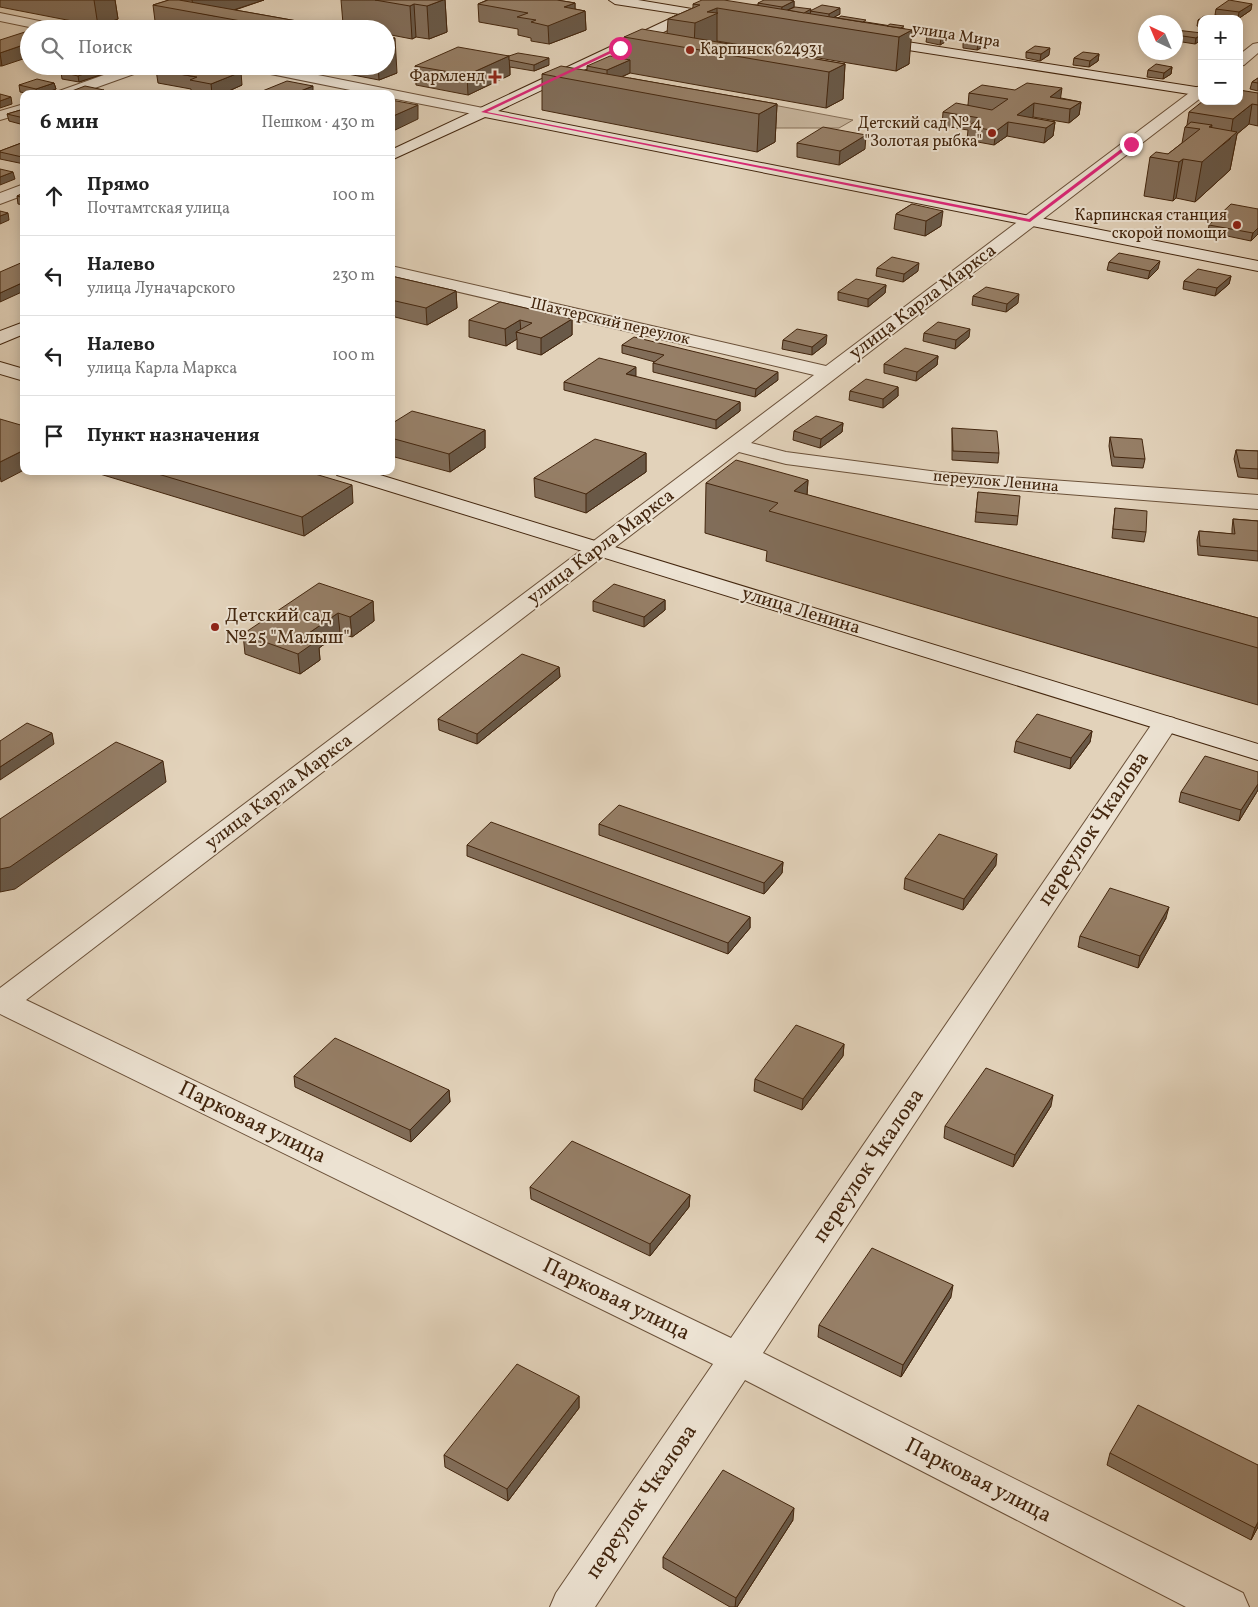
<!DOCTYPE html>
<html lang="ru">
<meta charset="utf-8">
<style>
body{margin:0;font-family:Vollkorn,serif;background:#f6f6f6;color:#222}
.controls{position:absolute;right:15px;top:15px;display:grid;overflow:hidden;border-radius:10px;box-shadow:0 2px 12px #0003}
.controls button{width:45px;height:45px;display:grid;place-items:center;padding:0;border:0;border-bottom:1px solid #e0e0e0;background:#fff;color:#222;font:25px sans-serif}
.compass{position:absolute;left:1138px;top:15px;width:45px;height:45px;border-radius:50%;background:#fff;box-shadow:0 2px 12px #0003;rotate:316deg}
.stop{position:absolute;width:15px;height:15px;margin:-11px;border:4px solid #db2777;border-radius:50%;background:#fff}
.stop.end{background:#db2777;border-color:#fff;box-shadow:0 1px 5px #0008}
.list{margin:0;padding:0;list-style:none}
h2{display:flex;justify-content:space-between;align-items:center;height:65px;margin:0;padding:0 20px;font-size:21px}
h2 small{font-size:16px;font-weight:400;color:#767676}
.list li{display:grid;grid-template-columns:32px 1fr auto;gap:15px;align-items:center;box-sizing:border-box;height:80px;padding:0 20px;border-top:1px solid #e0e0e0}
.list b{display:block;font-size:19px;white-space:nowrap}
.list p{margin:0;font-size:16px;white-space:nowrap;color:#767676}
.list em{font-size:16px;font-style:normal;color:#767676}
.icon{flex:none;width:28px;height:28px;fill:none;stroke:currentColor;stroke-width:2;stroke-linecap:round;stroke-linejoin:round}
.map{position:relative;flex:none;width:1258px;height:1607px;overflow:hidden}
.search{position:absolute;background:#fff;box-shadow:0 2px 12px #0003;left:20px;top:20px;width:375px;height:55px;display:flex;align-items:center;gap:12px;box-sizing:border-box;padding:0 18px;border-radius:28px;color:#767676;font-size:19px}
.panel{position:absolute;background:#fff;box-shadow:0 2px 12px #0003;left:20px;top:90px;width:375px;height:385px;border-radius:10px}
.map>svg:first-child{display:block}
.green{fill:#c7b59d;stroke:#856e56}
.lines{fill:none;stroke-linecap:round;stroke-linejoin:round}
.street-casing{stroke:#6b5139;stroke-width:2}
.secondary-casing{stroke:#43260e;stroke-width:2}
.street{fill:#ece2d2;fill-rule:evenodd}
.secondary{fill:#ece2d2;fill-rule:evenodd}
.wall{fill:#816d59;stroke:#43260e}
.shaded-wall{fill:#695948;stroke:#43260e}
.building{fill:#967f67;stroke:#43260e}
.route{fill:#db2777}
.poi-dot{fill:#8f2418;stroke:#ece2d2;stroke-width:2}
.labels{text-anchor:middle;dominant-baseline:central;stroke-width:4;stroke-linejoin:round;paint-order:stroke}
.far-street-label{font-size:16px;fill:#43260e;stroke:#ece2d2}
.far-poi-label{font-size:16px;fill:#43260e;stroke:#ece2d2;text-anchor:end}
.street-label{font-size:19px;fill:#43260e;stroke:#ece2d2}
.poi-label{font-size:19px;fill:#43260e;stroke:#ece2d2;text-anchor:start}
.near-street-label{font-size:22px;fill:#43260e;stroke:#ece2d2}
</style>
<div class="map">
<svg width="1258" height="1607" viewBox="0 0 1258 1607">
<rect width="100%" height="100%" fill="#e2d2ba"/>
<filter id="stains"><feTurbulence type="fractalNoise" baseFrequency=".004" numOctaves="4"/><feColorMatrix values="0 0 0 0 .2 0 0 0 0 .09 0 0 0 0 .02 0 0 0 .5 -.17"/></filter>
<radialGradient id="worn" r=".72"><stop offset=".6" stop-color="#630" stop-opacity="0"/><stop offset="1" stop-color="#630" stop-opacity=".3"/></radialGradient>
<path class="green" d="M630 78 853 120 839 128H750Z"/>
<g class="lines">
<g class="street-casing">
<g id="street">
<path d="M0 13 59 25 65 29H39L0 21Z"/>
<path d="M1258 43V53L1244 65 1239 66V55L1253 44Z"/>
<path d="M129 66H150L148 69 78 94H57L59 91Z"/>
<path d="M244 66H273L488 109 490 112 488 115 483 116 391 98V94H370L251 70Z"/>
<path d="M1202 86V97L751 443 786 452 938 472 1258 495V509L938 484 786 464 739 452 26 1000 731 1338 1156 718 1165 716 1174 718 1178 724 763 1353 1243 1593 1249 1607H1186L745 1380 595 1607H550L556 1593 713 1364 0 1014V988L814 375 391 276V266L826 366 1197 87Z"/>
<path d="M24 104V113L0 120V111Z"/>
<path d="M24 184V195L0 204V193Z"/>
</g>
</g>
<g class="secondary-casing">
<g id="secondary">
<path d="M609 0H638L692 9 697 7 703 10 725 14 727 17 721 21 695 17 498 111 1258 261V271L485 117 391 160V150L680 14 615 4Z"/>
<path d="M875 37 1202 88V96L870 44 869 41 870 38Z"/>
<path d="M24 322V334L0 344V331Z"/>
<path d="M0 362 24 369V381L0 374Z"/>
<path d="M334 471H367L1258 744V760L337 475Z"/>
</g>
</g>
<use href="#street" class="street"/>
<use href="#secondary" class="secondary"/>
</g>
<g class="wall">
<path d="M0 0H115L118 19 98 26 0 7Z"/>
<path d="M169 0H264L235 10 342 29H156L153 5Z"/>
<path d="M341 0H445L447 32 429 39 416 37 412 39 386 34V29L350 28 349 25 343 24Z"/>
<path d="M486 0H557L575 3V9L585 11 586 30 549 44 531 41V38L518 35V29L479 22 478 4 487 0Z"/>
<path d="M794 1V7L787 10 811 11 840 14 834 17 904 28 909 64 896 71 717 41V42L845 64 843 99 826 108 630 73 622 77 777 104 775 142 757 152 542 110V74L587 70V66L624 59V37L667 34 668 19 693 8V4L758 5V3Z"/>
<path d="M1216 9 1251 10 1238 19 1215 15Z"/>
<path d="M1202 19V27L1197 26 1198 20Z"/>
<path d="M1176 30 1201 40 1195 44 1176 41Z"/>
<path d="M950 33V39L940 45 926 42 927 36Z"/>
<path d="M987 38V45L977 50 963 48V42Z"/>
<path d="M0 40 2 66H0Z"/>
<path d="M1026 52 1049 55 1040 61 1026 58Z"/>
<path d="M1099 54 1098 61 1089 67 1073 65 1074 58Z"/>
<path d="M509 56 549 65 534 71 510 67V75L468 95 416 85 415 66Z"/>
<path d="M306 66H386L397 73 379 80Z"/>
<path d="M1172 67 1171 74 1163 79 1147 77 1148 70Z"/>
<path d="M156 70 242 85 222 94H193L191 93V89L158 83Z"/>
<path d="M61 72 106 73 79 82 62 79Z"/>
<path d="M1258 78V91L1250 89 1252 82Z"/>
<path d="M54 83 56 89 43 94H30L20 92 19 85Z"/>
<path d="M969 93 1061 98 1081 102 1079 115 1069 123 1033 117 1032 118 1055 122 1053 136 1044 143 1007 136 994 145 967 140 968 130 942 126 943 112 968 105Z"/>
<path d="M1258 93V126L1249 124 1237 134 1230 170 1195 202 1176 198 1173 201 1144 196 1150 157 1168 154 1182 143 1185 127 1187 125 1189 112Z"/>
<path d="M24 109V125L9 121 7 114Z"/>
<path d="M24 142V164L0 159V151Z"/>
<path d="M797 143 865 149 839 165 797 157Z"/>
<path d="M24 193V205L18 204 17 196Z"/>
<path d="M912 204 941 226 925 236 894 229 896 214Z"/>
<path d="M1258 209 1251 241 1208 232 1209 225Z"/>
<path d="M1109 262 1158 269 1148 279 1107 270Z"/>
<path d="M877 268 918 271 903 282 876 276Z"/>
<path d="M391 276 456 291 457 308 427 325 391 316Z"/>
<path d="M1231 276 1229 284 1215 296 1183 289 1184 281Z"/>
<path d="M886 285 885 293 868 307 838 300V292Z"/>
<path d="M973 296 1018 303 1006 312 972 305Z"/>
<path d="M572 319V335L541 355 517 349V339L506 346 469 337V320Z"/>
<path d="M924 333 969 337 955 349 923 341Z"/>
<path d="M783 340 826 344 812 355 782 349Z"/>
<path d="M622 345 778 380 755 397 653 372V363L655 362 622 353Z"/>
<path d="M938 356 937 365 916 381 884 373V364Z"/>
<path d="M564 382 740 402V411L716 429 564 390Z"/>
<path d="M898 387V396L883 408 849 400 850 391Z"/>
<path d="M843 423 842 432 820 448 793 440 794 431Z"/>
<path d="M391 424 485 430V448L450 472 391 456Z"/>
<path d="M952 428 999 453 998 463 952 460Z"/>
<path d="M1110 437 1145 459 1143 468 1112 466 1109 446Z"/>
<path d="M1236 450 1258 451V479L1238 477 1234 459Z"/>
<path d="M646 453V472L586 513 535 497 534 478Z"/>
<path d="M90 471H305L353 503 304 536Z"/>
<path d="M808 480 807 495 1258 618V705L766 561 767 551 705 533 706 483Z"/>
<path d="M978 492 1018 516 1017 525 975 522Z"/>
<path d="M1115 508 1146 532 1144 542 1112 538Z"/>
<path d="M1233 519 1258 521V561L1198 555 1197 540 1199 531 1232 534V529Z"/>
<path d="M665 600V610L644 627 593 611V601Z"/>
<path d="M373 601 374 621 352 637 340 633 319 648 320 660 300 674 245 654 243 634Z"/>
<path d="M559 667 560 677 477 744 439 730 438 719Z"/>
<path d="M1092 731 1090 742 1070 769 1014 752 1016 741Z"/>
<path d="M1258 772V790L1239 821 1179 802 1181 792Z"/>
<path d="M599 824 783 862 782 873 764 894 599 835Z"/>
<path d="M467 845 750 917V928L728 954 467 856Z"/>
<path d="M996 865 963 910 904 889 905 878Z"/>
<path d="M1166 918 1138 968 1078 947 1080 936Z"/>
<path d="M844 1044 843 1056 802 1110 754 1091 755 1079Z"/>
<path d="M294 1076 449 1090 450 1102 411 1142 295 1087Z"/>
<path d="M1051 1106 1013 1167 944 1138 945 1126Z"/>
<path d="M530 1187 690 1195 689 1207 650 1256 531 1199Z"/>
<path d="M951 1297 901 1377 818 1337 819 1325Z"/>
<path d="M579 1396V1408L508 1501 445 1467 444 1455Z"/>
<path d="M1110 1453 1258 1465V1527L1251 1540 1107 1465Z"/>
<path d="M793 1520 737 1607H730L663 1568V1557Z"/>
</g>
<g class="shaded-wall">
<path d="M94 0H115L118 19 98 26Z"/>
<path d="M192 0H264L215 16 194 12Z"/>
<path d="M443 0H445L447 32 429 39 427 6Z"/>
<path d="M794 1V7L781 13 782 7Z"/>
<path d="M575 3V15L585 11 586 30 549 44 548 26 564 7Z"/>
<path d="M414 4 416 37 412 39 410 6Z"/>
<path d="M1252 4 1251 10 1238 19 1239 12Z"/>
<path d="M717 8V47L694 49 695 23 707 12Z"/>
<path d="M840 8V14L829 20V14Z"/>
<path d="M811 9 810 15 797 16Z"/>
<path d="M912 30 909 64 896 71 899 37Z"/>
<path d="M950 33V39L940 45 941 38Z"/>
<path d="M1202 34 1201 40 1195 44 1196 38Z"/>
<path d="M395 38 397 73 379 80 378 66H386V41Z"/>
<path d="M987 38V45L977 50 978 44Z"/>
<path d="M29 43V57L2 66 0 53Z"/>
<path d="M1050 48 1049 55 1040 61 1041 54Z"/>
<path d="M1099 54 1098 61 1089 67 1090 61Z"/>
<path d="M509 56 510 75 468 95 467 75Z"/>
<path d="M549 58V65L534 71V65Z"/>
<path d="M630 60V73L607 83V70Z"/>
<path d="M845 64 843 99 826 108 829 72Z"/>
<path d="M105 66 106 73 79 82 78 76Z"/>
<path d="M1172 67 1171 74 1163 79 1164 73Z"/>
<path d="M241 72 242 85 222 94H212L211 84Z"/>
<path d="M54 83 56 89 43 94H37L36 89Z"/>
<path d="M313 86V94H293Z"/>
<path d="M1062 88 1060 102 1050 97Z"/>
<path d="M104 90 105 94H95Z"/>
<path d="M11 97 12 104 0 108V101Z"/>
<path d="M1081 102 1079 115 1069 123 1070 109Z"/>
<path d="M1034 103 1033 117 1022 124 1017 115Z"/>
<path d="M777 104 775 142 757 152 759 114Z"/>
<path d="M1252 104 1249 124 1237 134 1230 170 1195 202 1202 162 1209 127 1212 125 1206 158 1230 139 1233 119Z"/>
<path d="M418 105V119L391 132V117Z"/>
<path d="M1008 122 1007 136 994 145 996 131Z"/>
<path d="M1055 122 1053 136 1044 143 1046 128Z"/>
<path d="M866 135 865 149 839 165 840 151Z"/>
<path d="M1183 159 1176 198 1173 201 1179 162Z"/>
<path d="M13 172 15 179 0 185V177Z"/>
<path d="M943 211 941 226 925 236 926 221Z"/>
<path d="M8 213 9 220 0 224V216Z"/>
<path d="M1258 228V234L1251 241 1253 233Z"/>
<path d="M1160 261 1158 269 1148 279 1150 271Z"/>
<path d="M919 263 918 271 903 282 904 274Z"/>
<path d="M1231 276 1229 284 1215 296 1217 288Z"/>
<path d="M24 282V291L0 302V293Z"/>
<path d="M886 285 885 293 868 307V299Z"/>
<path d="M456 291 457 308 427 325 426 308Z"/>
<path d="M1019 294 1018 303 1006 312 1007 304Z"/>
<path d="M572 319V335L541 355V338Z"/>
<path d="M520 320 521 333 516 332 517 339 506 346 505 329Z"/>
<path d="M970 329 969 337 955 349 956 340Z"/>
<path d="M827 335 826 344 812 355V347Z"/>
<path d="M938 356 937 365 916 381 917 372Z"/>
<path d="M636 367V376L626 374Z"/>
<path d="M778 372V380L755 397 756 389Z"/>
<path d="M898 387V396L883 408V399Z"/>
<path d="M740 402V411L716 429V420Z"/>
<path d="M843 423 842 432 820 448 821 439Z"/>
<path d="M485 430V448L450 472 449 454Z"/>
<path d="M24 450V470L1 482 0 475V462Z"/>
<path d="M646 453V472L586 513V494Z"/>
<path d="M808 480 805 521 794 491Z"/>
<path d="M352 485 353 503 304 536 302 517Z"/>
<path d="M665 600V610L644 627V617Z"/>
<path d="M373 601 374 621 352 637 350 617Z"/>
<path d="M338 613 340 633 319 648 320 660 300 674 298 654 306 635Z"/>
<path d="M559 667 560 677 477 744V734Z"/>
<path d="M1092 731 1090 742 1070 769 1071 758Z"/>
<path d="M52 733 54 744 0 780V767Z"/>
<path d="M163 761 166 782 15 889 0 892V869Z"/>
<path d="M1258 784V790L1239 821 1241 810Z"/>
<path d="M997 854 996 865 963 910 964 899Z"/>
<path d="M783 862 782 873 764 894V883Z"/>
<path d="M1169 907 1166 918 1138 968 1140 956Z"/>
<path d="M750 917V928L728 954V943Z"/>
<path d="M844 1044 843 1056 802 1110 803 1099Z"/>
<path d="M449 1090 450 1102 411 1142 410 1130Z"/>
<path d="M1053 1095 1051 1106 1013 1167 1015 1155Z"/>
<path d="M690 1195 689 1207 650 1256V1244Z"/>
<path d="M953 1285 951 1297 901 1377 903 1365Z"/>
<path d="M579 1396V1408L508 1501 507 1489Z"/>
<path d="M794 1508 793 1520 737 1607H735L736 1598Z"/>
<path d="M1258 1522V1527L1251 1540 1255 1528Z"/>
</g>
<g class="building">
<path d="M169 0H179L342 29H285L153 5Z"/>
<path d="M375 0H443L427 6 414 4 410 6Z"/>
<path d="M488 0H557L575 3 564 7 585 11 548 26 531 22 536 20 517 17 528 13 478 4Z"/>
<path d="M702 0H724L912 30 899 37 717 8 707 12 718 13 695 23 668 19 700 5 693 4Z"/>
<path d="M764 0H790L794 1 782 7 758 3Z"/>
<path d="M1229 0 1252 4 1239 12 1216 9Z"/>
<path d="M822 5 840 8 829 14 810 11Z"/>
<path d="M795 7 811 9 804 13 788 10Z"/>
<path d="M841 16 866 20 863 22 838 18Z"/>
<path d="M1204 16 1227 19H1202V20H1198Z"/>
<path d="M890 24 904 26 901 28 887 26Z"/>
<path d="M642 29 845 64 829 72 624 37Z"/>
<path d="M1176 30 1202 33V34L1196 38 1176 35Z"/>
<path d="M28 31H29V43L0 53V40Z"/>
<path d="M936 31 950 33 941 38 927 36Z"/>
<path d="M973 36 987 38 978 44 963 42Z"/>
<path d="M386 37 395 38 386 41Z"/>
<path d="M1035 46 1050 48 1041 54 1026 52Z"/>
<path d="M458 47 509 56 467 75 415 66Z"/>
<path d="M1083 52 1099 54 1090 61 1074 58Z"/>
<path d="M518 53 549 58 534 65 509 60V56Z"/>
<path d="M610 56 630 60 607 70 587 66Z"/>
<path d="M1156 64 1172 67 1164 73 1148 70Z"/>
<path d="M77 66H105L78 76 61 72Z"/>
<path d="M165 66H208L241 72 211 84 190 80 197 77 156 70Z"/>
<path d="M561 66 777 104 759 114 542 74Z"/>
<path d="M1258 78V83L1252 82Z"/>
<path d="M37 79 54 83 36 89 19 85Z"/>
<path d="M287 81 313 86 293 94H255Z"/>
<path d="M1027 83 1062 88 1050 97 1081 102 1070 109 1034 103 1017 115 1055 122 1046 128 1008 122 996 131 968 126 980 118 943 112 956 103 992 110 1008 99 969 93 982 85 1015 90Z"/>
<path d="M85 86 104 90 95 94H64Z"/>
<path d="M1239 90 1258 93V105L1252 104 1233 119 1189 112 1203 101H1239Z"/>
<path d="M0 94 11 97 0 101Z"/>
<path d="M391 100 418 105 391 117Z"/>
<path d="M24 109V118L7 114Z"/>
<path d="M1191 122 1212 125 1209 127 1237 132 1202 162 1183 159 1179 162 1150 157 1156 152 1168 154 1200 129 1185 127Z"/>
<path d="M823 127 866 135 840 151 797 143Z"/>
<path d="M24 142V156L22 157 0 152V151Z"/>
<path d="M0 169 13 172 0 177Z"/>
<path d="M24 193V198L17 196Z"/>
<path d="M912 204 943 211 926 221 896 214Z"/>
<path d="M1231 204 1258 209V228L1253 233 1209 225Z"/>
<path d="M0 211 8 213 0 216Z"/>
<path d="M1119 253 1160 261 1150 271 1109 262Z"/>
<path d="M892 257 919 263 904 274 877 268Z"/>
<path d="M23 262H24V282L0 293V272Z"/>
<path d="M1198 269 1231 276 1217 288 1184 281Z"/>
<path d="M391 276 456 291 426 308 391 300Z"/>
<path d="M856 279 886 285 868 299 838 292Z"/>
<path d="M986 287 1019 294 1007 304 973 296Z"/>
<path d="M500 302 572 319 541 338 516 332 532 323 520 320 505 329 469 320Z"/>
<path d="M938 322 970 329 956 340 924 333Z"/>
<path d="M797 329 827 335 812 347 783 340Z"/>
<path d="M634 337 778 372 756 389 653 363 664 355 622 345Z"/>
<path d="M905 348 938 356 917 372 884 364Z"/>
<path d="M599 358 636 367 626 374 740 402 716 420 564 382Z"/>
<path d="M866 379 898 387 883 399 850 391Z"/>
<path d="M412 411 485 430 449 454 391 438V424Z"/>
<path d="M816 416 843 423 821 439 794 431Z"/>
<path d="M0 419 24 426V450L0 462Z"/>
<path d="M952 428 997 431 999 453 953 451Z"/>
<path d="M1110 437 1142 439 1145 459 1114 457Z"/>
<path d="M595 439 646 453 586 494 534 478Z"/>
<path d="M1236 450 1258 451V469L1240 468Z"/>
<path d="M736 460 808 480 794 491 1258 618V648L769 511 778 503 706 483Z"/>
<path d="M148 471H305L352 485 302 517Z"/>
<path d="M978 492 1020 496 1018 516 976 512Z"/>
<path d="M1115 508 1147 511 1146 532 1113 529Z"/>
<path d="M1233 519 1258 521V551L1200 546 1199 531 1235 534Z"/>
<path d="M319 583 373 601 350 617 338 613 306 635 318 640 298 654 243 634Z"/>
<path d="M614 584 665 600 644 617 593 601Z"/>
<path d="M522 654 559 667 477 734 438 719Z"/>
<path d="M1037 714 1092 731 1071 758 1016 741Z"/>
<path d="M27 723 52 733 0 767V741Z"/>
<path d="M116 742 163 761 10 867 0 869V819Z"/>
<path d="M1205 756 1258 772V784L1241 810 1181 792Z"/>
<path d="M619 805 783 862 764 883 599 824Z"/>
<path d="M491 822 750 917 728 943 467 845Z"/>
<path d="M939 834 997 854 964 899 905 878Z"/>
<path d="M1110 888 1169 907 1140 956 1080 936Z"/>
<path d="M796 1025 844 1044 803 1099 755 1079Z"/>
<path d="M335 1038 449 1090 410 1130 294 1076Z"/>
<path d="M986 1068 1053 1095 1015 1155 945 1126Z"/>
<path d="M572 1141 690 1195 650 1244 530 1187Z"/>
<path d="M872 1248 953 1285 903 1365 819 1325Z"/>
<path d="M517 1364 579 1396 507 1489 444 1455Z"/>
<path d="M1138 1405 1258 1465V1522L1255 1528 1110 1453Z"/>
<path d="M723 1470 794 1508 736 1598 663 1557Z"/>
</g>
<path class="route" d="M618 47 622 48 487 112 1029 219 1129 143 1133 144 1030 222 481 112Z"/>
<g class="poi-dot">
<circle cx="690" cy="50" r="5"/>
<path d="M492.5 69.5h5v5h5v5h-5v5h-5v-5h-5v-5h5z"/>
<circle cx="992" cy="133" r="5"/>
<circle cx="1237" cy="225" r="5"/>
<circle cx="215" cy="627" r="5"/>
</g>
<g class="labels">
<g class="far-street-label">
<text transform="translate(956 36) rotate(9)">улица Мира</text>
<text transform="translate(610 322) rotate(13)">Шахтерский переулок</text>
<text transform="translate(996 482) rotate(5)">переулок Ленина</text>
</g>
<g class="far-poi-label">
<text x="700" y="50" text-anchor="start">Карпинск 624931</text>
<text x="485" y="77">Фармленд</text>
<text x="982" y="124">Детский сад № 4<tspan x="982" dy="18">"Золотая рыбка"</tspan></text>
<text x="1227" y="216">Карпинская станция<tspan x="1227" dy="18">скорой помощи</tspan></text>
</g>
<g class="street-label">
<text transform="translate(923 302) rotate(-37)">улица Карла Маркса</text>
<text transform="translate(601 547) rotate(-37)">улица Карла Маркса</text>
<text transform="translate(801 611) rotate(17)">улица Ленина</text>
<text transform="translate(279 792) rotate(-37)">улица Карла Маркса</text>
</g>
<g class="poi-label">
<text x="225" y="616">Детский сад<tspan x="225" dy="22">№25 "Малыш"</tspan></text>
</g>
<g class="near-street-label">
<text transform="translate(1094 829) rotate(-56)">переулок Чкалова</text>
<text transform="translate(252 1123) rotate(26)">Парковая улица</text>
<text transform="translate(869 1166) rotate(-56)">переулок Чкалова</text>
<text transform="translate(616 1300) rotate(26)">Парковая улица</text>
<text transform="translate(978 1481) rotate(27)">Парковая улица</text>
<text transform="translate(642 1502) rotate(-56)">переулок Чкалова</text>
</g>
</g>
<rect width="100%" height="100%" filter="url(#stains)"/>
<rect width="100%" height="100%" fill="url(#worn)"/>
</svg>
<div class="controls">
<button>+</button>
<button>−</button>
</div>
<svg class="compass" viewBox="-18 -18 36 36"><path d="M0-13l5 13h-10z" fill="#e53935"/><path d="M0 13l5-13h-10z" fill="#767676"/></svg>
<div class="stop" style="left:620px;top:48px"></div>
<div class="stop end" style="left:1131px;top:144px"></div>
<div class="search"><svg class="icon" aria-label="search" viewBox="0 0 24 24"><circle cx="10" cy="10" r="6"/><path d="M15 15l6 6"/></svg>Поиск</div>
<section class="panel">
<h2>6 мин<small>Пешком · 430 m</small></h2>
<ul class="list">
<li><svg class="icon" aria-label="ahead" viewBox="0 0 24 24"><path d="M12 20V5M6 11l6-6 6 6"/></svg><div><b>Прямо</b><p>Почтамтская улица</p></div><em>100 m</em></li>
<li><svg class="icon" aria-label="left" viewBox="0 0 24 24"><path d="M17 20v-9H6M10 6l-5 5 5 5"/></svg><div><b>Налево</b><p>улица Луначарского</p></div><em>230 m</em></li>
<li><svg class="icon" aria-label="left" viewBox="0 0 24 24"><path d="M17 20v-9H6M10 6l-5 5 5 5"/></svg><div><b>Налево</b><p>улица Карла Маркса</p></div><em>100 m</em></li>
<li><svg class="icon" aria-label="arrive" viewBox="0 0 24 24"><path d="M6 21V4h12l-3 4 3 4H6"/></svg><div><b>Пункт назначения</b></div></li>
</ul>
</section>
</div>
